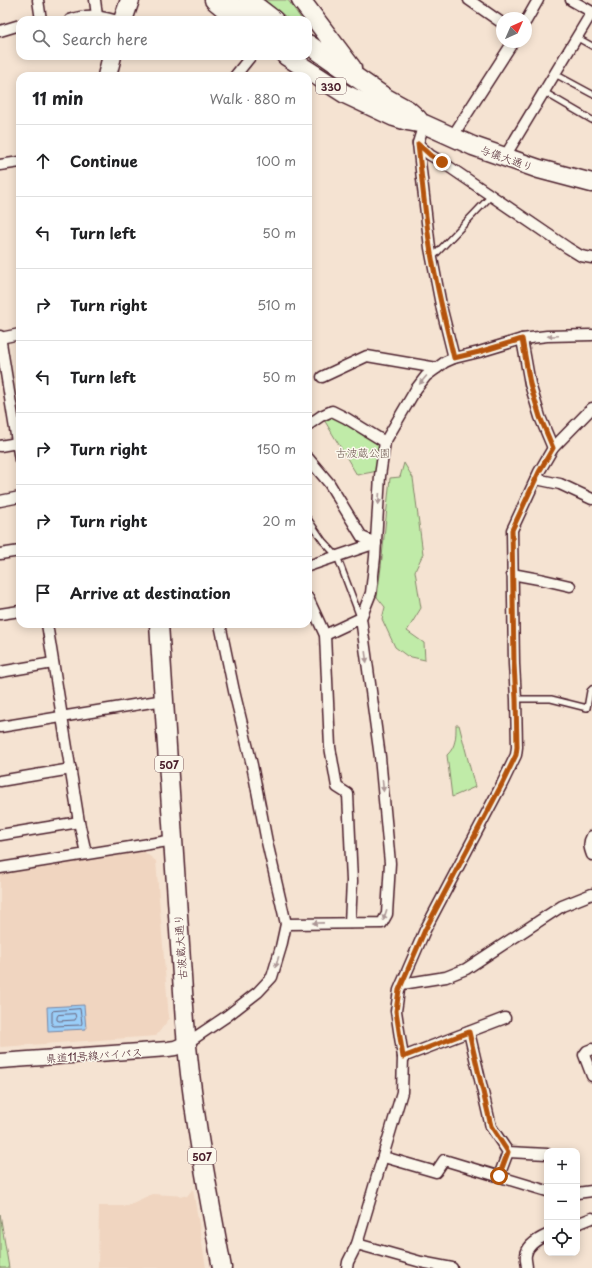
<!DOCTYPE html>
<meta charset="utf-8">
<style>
body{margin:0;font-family:"Playpen Sans","Klee One",sans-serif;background:#f6f6f6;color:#202124}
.controls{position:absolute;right:12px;bottom:12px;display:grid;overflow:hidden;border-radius:8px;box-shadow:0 2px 10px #0003}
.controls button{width:36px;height:36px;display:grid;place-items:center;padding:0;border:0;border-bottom:1px solid #e0e0e0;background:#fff;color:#202124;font:20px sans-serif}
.compass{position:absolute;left:496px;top:12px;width:36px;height:36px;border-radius:50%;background:#fff;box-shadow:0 2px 10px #0003;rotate:45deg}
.stop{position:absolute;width:12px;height:12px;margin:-9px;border:3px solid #b45309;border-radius:50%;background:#fff}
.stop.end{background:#b45309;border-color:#fff;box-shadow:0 1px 4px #0008}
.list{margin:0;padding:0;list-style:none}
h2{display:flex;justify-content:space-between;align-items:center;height:52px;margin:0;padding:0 16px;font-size:17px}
h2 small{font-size:13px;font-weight:400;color:#757577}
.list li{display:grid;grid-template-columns:26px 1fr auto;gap:12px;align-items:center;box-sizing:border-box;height:72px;padding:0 16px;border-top:1px solid #e0e0e0}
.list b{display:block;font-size:15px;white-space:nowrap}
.list em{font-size:13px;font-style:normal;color:#757577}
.icon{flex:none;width:22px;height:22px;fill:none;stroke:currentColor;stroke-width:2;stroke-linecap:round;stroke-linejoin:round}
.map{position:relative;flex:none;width:592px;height:1268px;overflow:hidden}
.search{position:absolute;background:#fff;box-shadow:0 2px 10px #0003;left:16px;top:16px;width:296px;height:44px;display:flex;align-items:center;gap:10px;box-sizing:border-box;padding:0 14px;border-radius:12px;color:#757577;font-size:15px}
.panel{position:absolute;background:#fff;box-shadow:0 2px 10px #0003;left:16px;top:72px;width:296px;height:556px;border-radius:12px}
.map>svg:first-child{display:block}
.built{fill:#f0d5c0}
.green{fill:#c0eba8;stroke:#85856a}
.water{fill:#9acef8;stroke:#7a88a6}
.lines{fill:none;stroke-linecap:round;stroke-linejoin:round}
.shore{stroke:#6a657d;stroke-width:1}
.lane-casing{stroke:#4a1f2b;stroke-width:8}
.street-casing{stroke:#4a1f2b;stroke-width:13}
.secondary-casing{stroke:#4a1f2b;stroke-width:17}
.highway-casing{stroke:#4a1f2b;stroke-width:21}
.lane{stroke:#fbf7ec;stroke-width:5}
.street{stroke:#fbf7ec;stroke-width:10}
.secondary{stroke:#fbf7ec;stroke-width:14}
.highway{stroke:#fbf7ec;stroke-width:18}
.oneway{fill:#ab9695}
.route{stroke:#b45309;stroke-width:5}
.labels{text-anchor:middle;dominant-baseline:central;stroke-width:3;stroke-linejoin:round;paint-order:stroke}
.shield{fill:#fbf7ec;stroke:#7f6065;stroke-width:1}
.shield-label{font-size:10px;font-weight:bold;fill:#4a1f2b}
.street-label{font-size:11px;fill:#4a1f2b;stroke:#fbf7ec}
.park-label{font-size:11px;fill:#68524a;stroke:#fbf7ec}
</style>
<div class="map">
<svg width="592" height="1268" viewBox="0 0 592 1268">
<rect width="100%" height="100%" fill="#f5e3d2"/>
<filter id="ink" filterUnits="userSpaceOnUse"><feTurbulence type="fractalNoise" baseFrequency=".025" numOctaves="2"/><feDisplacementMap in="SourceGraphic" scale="8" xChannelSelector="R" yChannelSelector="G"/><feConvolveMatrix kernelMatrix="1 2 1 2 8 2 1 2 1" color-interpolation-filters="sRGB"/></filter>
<g filter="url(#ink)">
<g class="built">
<path d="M143 851 156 861 169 1019 156 1036 1 1047 0 1046V874Z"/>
<path d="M193 1189 206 1268H98L99 1206H126L152 1194 187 1196Z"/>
</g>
<g class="green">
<path d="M264 0H288L302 20H290Z"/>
<path d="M332 413 380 443 378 471 357 475 323 418Z"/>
<path d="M404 463 413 478 423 554 415 571 421 608 407 631 424 643 425 660 407 656 395 647 382 619 385 607 377 597 381 567 390 478 400 477Z"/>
<path d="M456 725H459L475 787 452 797 447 755C456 747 456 736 456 725Z"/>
<path d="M0 1214 9 1268H0Z"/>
</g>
<path class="water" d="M84 1005 86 1029 48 1031 47 1007Z"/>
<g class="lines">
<g class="shore">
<path d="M80 1009 82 1023 81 1025 54 1026 52 1025V1012L53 1011Z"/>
<path d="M75 1014 76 1018 75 1020 59 1021 57 1020V1017L58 1015Z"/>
</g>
<g class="lane-casing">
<g id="lane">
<path d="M576 37 592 46"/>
<path d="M555 74 592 94"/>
<path d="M544 92 592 120"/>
<path d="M432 258 491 196"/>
<path d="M308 519 323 541 337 556 360 617"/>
<path d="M516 699H551L587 708 590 691 592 689"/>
</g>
</g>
<g class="street-casing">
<g id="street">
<path d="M38 0 41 20"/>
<path d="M95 0 97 16"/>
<path d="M469 0 502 23"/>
<path d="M571 0 592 12"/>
<path d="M70 20C87 14 97 15 114 20"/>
<path d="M526 21 538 0"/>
<path d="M0 31 20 25"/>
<path d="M235 76 251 56"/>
<path d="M424 124 418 143 423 188 430 248 442 310 454 358"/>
<path d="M452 137 513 42"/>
<path d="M418 144 430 155 442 162 568 248 581 256 592 258"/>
<path d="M504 158 592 12"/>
<path d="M0 165 20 162"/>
<path d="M0 336 20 460"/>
<path d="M0 338 20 334"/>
<path d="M522 339 530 384 540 417 553 448"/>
<path d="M322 377 367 356 437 368"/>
<path d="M308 425 321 416 332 411 346 418 385 442"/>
<path d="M0 446 17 443"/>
<path d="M308 458 329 483 362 537 376 543"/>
<path d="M536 479 560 484 592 499"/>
<path d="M0 501 20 497"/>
<path d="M0 554 20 551"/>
<path d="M308 566 376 543"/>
<path d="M512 574 544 580 570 586"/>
<path d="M308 598 325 635 330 747 337 787 348 794 352 881 350 923"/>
<path d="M0 614 20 611"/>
<path d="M47 624 79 822 86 853"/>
<path d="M325 635 361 618"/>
<path d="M0 672 53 663"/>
<path d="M0 727 164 700"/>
<path d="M0 781 71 769"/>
<path d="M0 835 79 822"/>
<path d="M592 836C588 843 589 847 592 855"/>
<path d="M0 868 174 840"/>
<path d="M286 924 382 923 387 914 390 863 380 757 361 618 371 593 375 557 380 476 385 442 416 389 426 376 445 362 454 358 479 352 522 339 547 336 592 335"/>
<path d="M402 984 446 977 466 969 562 906 592 894"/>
<path d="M469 1032 491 1127 508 1152 499 1176"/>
<path d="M187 1043 227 1016 258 992 272 977 281 947 286 924 267 842 252 765 234 691 220 624"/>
<path d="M592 1049 587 1051 584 1055 592 1076"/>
<path d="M403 1057 505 1018"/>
<path d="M508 1152 547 1154"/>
<path d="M384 1157 436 1172 444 1160 547 1191"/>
<path d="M577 1193 592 1191"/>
<path d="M577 1224 592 1218"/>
<path d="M357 1244 421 1262 452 1268"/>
<path d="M347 1268 348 1262 357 1244 402 1092 403 1057 396 1011 399 990 425 930 502 784 516 755 517 747 516 699 514 664 512 530 539 472 553 448 592 408"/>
<path d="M527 1268C527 1264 525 1259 526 1255 527 1245 538 1239 547 1235"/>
</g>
</g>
<g class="secondary-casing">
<g id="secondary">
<path d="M229 0 253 20"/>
<path d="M0 1061 168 1049 175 1048 187 1043"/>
</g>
</g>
<g class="highway-casing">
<g id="highway">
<path d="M214 0 238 20"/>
<path d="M248 0 274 20"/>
<path d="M301 0 352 68"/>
<path d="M123 20 130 0"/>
<path d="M308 44 386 98 408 110 418 119"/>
<path d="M286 56 345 94 394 117 407 121 424 124 473 146 539 169 592 183"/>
<path d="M107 76 112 56"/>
<path d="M159 624 185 1022C191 1105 207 1186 222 1268"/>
</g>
</g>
<use href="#lane" class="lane"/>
<use href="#street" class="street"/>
<use href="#secondary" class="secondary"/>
<use href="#highway" class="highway"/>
</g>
<defs><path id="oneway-solid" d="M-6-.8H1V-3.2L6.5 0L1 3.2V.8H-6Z"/></defs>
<g class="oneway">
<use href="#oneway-solid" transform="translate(553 336) rotate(178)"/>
<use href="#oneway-solid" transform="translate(423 380) rotate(130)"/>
<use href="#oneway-solid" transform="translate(379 499) rotate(94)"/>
<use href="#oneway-solid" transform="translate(366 657) rotate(82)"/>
<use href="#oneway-solid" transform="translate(383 786) rotate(85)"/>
<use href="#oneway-solid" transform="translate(385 915) rotate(108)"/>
<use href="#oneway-solid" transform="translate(318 923) rotate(179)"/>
<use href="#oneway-solid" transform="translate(277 962) rotate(107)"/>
</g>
</g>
<g class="lines" filter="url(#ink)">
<path class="route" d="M442 162 430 155 418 144C422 179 425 213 430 247 436 285 445 321 454 358L479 352 522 339 530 384 540 417 553 448 539 472 512 530 514 664 516 699 517 747 516 755 502 784 425 930 399 990 396 1011 403 1057 469 1032 491 1126 508 1152 499 1176"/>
</g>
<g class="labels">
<g class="shield">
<rect x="316" y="78" width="30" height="16" rx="3"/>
<rect x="155" y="756" width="28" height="16" rx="3"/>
<rect x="188" y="1148" width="28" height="16" rx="3"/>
</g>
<g class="shield-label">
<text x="331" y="86">330</text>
<text x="169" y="764">507</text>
<text x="202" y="1156">507</text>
</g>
<g class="street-label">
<text transform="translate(507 158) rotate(20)">与儀大通り</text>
<text transform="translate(180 947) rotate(-94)">古波蔵大通り</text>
<text transform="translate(94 1055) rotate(-4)">県道11号線バイパス</text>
</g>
<g class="park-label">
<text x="363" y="452">古波蔵公園</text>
</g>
</g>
</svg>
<div class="controls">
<button>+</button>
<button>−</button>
<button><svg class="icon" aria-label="locate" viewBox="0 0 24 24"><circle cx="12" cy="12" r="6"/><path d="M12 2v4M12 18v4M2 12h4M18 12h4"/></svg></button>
</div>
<svg class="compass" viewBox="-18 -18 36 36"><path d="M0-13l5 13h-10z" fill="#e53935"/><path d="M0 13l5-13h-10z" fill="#757577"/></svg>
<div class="stop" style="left:499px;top:1176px"></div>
<div class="stop end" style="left:442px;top:162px"></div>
<div class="search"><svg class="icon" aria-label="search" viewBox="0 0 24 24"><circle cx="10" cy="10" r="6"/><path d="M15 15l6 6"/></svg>Search here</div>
<section class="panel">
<h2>11 min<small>Walk · 880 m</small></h2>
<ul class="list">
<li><svg class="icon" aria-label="ahead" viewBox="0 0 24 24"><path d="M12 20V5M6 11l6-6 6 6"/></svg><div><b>Continue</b></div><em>100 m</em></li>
<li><svg class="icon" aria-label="left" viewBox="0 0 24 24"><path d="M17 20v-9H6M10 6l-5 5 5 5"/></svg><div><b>Turn left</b></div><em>50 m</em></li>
<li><svg class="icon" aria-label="right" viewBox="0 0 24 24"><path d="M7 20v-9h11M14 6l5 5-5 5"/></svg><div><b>Turn right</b></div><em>510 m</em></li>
<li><svg class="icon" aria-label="left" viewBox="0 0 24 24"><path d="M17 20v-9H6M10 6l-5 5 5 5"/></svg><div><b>Turn left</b></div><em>50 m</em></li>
<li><svg class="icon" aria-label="right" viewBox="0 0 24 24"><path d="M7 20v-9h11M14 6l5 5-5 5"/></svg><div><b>Turn right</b></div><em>150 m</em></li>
<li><svg class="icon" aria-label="right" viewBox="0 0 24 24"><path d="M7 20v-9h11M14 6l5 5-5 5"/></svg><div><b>Turn right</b></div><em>20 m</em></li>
<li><svg class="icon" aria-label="arrive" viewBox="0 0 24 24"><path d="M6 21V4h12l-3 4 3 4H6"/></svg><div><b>Arrive at destination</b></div></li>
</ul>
</section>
</div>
